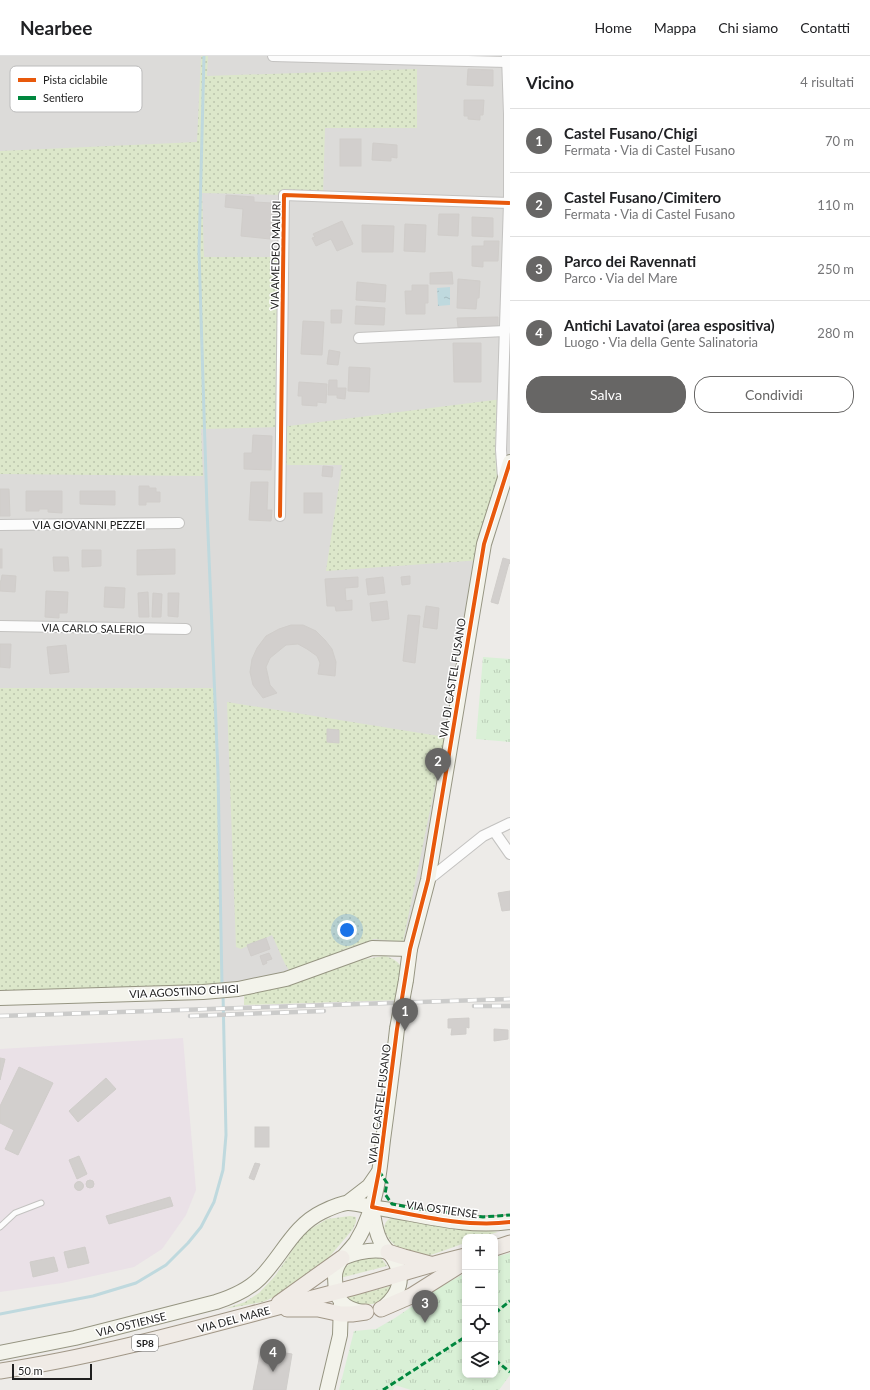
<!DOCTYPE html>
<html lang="it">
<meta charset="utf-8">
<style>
body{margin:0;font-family:Lato,sans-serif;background:#f2f2f2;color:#202124}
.controls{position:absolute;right:12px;bottom:12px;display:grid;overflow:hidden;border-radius:8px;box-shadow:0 2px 6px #0003}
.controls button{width:36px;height:36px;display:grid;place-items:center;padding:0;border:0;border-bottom:1px solid #e0e0e0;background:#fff;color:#202124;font:20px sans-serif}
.scale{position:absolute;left:12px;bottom:10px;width:80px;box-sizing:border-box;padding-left:4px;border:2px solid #1f1f1f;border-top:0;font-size:11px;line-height:14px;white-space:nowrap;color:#1f1f1f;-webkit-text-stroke:3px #fff;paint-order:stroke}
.you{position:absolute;left:347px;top:874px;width:14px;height:14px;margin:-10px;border:3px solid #fff;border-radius:50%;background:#1a73e8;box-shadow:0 0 0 6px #1a73e833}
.badge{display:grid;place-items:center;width:26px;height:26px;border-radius:50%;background:#676665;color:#fff;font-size:13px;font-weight:700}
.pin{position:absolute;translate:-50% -33px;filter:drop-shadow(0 1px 2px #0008)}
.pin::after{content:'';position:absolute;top:21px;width:14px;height:12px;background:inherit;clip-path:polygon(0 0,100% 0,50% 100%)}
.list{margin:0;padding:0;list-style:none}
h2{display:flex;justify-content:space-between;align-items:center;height:52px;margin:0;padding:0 16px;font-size:17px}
h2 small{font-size:13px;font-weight:400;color:#757577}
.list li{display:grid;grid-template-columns:26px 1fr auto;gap:12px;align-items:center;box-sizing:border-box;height:64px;padding:0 16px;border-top:1px solid #e0e0e0}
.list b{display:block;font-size:15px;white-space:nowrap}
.list p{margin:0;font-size:13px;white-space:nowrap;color:#757577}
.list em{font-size:13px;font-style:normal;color:#757577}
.actions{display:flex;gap:8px;padding:12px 16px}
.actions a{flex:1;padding:9px 0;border:1px solid #676665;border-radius:16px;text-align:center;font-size:14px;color:#676665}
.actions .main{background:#676665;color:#fff}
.icon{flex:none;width:22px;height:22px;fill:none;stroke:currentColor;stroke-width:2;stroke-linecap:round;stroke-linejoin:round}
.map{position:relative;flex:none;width:510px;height:1334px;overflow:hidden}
header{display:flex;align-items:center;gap:24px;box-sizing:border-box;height:56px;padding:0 20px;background:#fff;border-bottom:1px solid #e0e0e0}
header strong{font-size:19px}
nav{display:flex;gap:22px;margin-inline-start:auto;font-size:14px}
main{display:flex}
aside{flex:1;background:#fff}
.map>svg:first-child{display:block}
.residential{fill:#dcdbd9}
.industrial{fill:#eae1e7}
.grass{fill:url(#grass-dots)}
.park{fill:url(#park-tufts)}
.water{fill:url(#water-ripples)}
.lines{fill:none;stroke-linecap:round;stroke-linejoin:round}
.stream{stroke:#bfd9de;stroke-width:3}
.building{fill:#d2cfcd;stroke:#d0cdca}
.lane-casing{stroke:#c3c2c0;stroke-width:7}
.street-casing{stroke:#c3c2c0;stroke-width:12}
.secondary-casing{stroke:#969582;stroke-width:16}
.primary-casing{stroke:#a19787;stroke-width:17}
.lane{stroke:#fcfcfc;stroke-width:5}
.street{stroke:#fcfcfc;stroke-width:10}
.secondary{stroke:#f3f3eb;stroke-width:14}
.primary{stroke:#f0ebe6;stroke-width:15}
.rail-casing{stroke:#cbcbca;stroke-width:4.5}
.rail{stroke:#fff;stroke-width:3;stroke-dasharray:9;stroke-linecap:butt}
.secondary-bridge-casing{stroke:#969582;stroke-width:16;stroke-linecap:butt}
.secondary-bridge{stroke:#f3f3eb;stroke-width:14}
.quiet{stroke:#00873e;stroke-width:3;stroke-dasharray:6 3;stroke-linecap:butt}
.cycleway-casing{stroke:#fff;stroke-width:6}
.cycleway{stroke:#e8590c;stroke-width:4}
.labels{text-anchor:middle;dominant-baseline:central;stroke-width:3;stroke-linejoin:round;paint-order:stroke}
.shield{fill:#fff;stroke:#626262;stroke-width:1}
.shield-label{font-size:10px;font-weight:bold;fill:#1f1f1f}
.street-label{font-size:11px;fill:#1f1f1f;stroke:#fff}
.key{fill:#fff;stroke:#bcbcbc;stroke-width:1}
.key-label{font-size:11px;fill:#1f1f1f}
</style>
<header>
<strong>Nearbee</strong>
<nav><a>Home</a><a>Mappa</a><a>Chi siamo</a><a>Contatti</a></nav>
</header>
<main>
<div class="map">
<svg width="510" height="1334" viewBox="0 0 510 1334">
<defs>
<pattern id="grass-dots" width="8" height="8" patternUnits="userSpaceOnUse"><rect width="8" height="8" fill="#dce7ca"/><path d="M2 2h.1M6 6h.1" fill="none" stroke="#bcc6ad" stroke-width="1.8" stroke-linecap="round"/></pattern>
<pattern id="park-tufts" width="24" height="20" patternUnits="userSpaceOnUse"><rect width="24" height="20" fill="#d9f0d6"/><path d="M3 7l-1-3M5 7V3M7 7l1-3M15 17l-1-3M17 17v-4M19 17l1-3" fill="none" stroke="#bacdb7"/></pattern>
<pattern id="water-ripples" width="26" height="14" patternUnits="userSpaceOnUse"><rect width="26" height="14" fill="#bfd9de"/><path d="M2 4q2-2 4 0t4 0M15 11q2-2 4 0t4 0" fill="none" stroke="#a4babe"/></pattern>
</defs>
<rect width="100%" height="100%" fill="#edebe8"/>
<path class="residential" d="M0 0H510V406L504 423 410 893 372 892 238 933 0 942Z"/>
<path class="industrial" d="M183 982 196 1134 186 1159 162 1193 134 1211 62 1227 0 1236V993Z"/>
<g class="grass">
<path d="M201 0H208L207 20 417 13V72H325L323 140 202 137 204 201H283L281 371 502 343 504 423 481 504 326 515 342 409H281V371L201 373 203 420 0 418V95L197 86Z"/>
<path d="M0 632H214L223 940 0 942Z"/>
<path d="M227 646 445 681 403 886 374 883 345 893 313 909 291 917 285 908 272 879 241 893 236 891Z"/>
<path d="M385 900C410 907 403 924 401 944L244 949V937C286 935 322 916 361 904 369 902 377 901 385 900Z"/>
<path d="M350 1160 356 1161V1166L353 1173 319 1213 292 1233 263 1246 224 1253 245 1246 259 1237 275 1220 304 1177 327 1163Z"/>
<path d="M394 1161 400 1162 498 1176 482 1181H465V1187C452 1191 430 1201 417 1201 402 1201 368 1169 394 1161Z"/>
<path d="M369 1201 382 1203 387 1210 340 1222C341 1208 358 1204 369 1201Z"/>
<path d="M391 1230V1234L379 1246 373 1248 355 1249 344 1242Z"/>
</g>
<g class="park">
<path d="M483 601 510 603V686L476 683Z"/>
<path d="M510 1197V1319L499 1334H411L395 1329 393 1334H339L354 1275 376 1273 395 1262 442 1230 465 1217V1319H495V1201Z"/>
</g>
<path class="water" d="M450 231V249L438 250 437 232Z"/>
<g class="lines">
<g class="stream">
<path d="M204 0 199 196 207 453 218 716 222 930"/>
<path d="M0 1258 93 1240 136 1227 166 1209 188 1187 201 1171 214 1146 223 1114 226 1079 223 937"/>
</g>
</g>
<g class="building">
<path d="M468 13 493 14V30L467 29Z"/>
<path d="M464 44H484L483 59H480V64L468 63V60H464Z"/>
<rect x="340" y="83" width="21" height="27"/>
<path d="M373 87 397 89V102L391 101V105L372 104Z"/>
<path d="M226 139 254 141V146L273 147 270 183 241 180 243 153 225 151Z"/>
<path d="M439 158H459L458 180 438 179Z"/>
<path d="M472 161 493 162V181L472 180Z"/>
<path d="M342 165 353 188 337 195 331 183 316 190 312 182 315 181 313 178Z"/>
<path d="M405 168 426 169 425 196 404 195Z"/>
<path d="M362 169 394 170 393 196H362Z"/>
<path d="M484 185H499L498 205H483V211L472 210V190H484Z"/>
<path d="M452 216 453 228H430V217Z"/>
<path d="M458 223 480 225 479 242H477L476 253 457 252Z"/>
<path d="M357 226 386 229 385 246 356 244Z"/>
<path d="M412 229H428V247H425V258H406L405 235H412Z"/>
<path d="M356 250 385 252 384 269 355 268Z"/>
<path d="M331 254H342L341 267H331Z"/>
<path d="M498 261V270L458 271 457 262Z"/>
<path d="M303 265 324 266 322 299 301 298Z"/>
<path d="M453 287H481V326H454Z"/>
<path d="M329 294 340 296 338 309 327 308Z"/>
<path d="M349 311 370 312 369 336 348 335Z"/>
<path d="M329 324H337V332H346L345 343 337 342V339H328Z"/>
<path d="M299 326 327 328 326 347 317 346V350L302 349V340H298Z"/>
<path d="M253 379 272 380 271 414 244 413V397H252Z"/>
<path d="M323 410 333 411 332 421 322 420Z"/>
<path d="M251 426H268L267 454H272L271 465 249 464Z"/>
<path d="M139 430H149V432H156V436H160V446H146V449H139Z"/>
<path d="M0 433H9L10 460H0Z"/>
<path d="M26 435H62V457L48 456V453H39V455H26Z"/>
<path d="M80 435H115V449L80 448Z"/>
<rect x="304" y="437" width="18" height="20"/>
<rect x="0" y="493" width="2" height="19"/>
<path d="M175 493V518L137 519V494Z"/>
<path d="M82 494H101V510L82 511Z"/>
<path d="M53 501H68L69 515H54Z"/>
<path d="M503 502 510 504V508L509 507 498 548 491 546Z"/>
<path d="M2 519 16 520 15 536 0 535V525H1Z"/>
<path d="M410 520V528L402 529 401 521Z"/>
<path d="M358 521V531L345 532 346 545 352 544V554L336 555 335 550H327L325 523Z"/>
<path d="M383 521 385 537 368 539 366 523Z"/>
<path d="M105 531 125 532 124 552 104 551Z"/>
<path d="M46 535 68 536 67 557H59V562L45 561Z"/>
<path d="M148 536 149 561H139L138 537Z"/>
<path d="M153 537 162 538 161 561H152Z"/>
<path d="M168 537H179L178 561 168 560Z"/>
<path d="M387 545 389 563 372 565 370 547Z"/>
<path d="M426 550 439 552 437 573 423 571Z"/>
<path d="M408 559 420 560 415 607 403 605Z"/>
<path d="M291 569H303L316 575 325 584 332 593 336 606 335 620 318 618 320 607 317 600 307 593 298 588 286 589 270 602 266 611 270 629 277 637 263 642 253 629 250 616 252 603 257 592 266 580 279 573Z"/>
<path d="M0 588H11L10 612 0 611Z"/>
<path d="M66 589 69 616 50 618 47 591Z"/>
<path d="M327 673 339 674V687L327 686Z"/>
<path d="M510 835V854L502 855 498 837Z"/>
<path d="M266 882 270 893 251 900 247 889Z"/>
<path d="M269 897 272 903 266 905 267 907 263 909 260 900Z"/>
<path d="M469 962V972L466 971V978L451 979 452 972H448V963Z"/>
<path d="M494 973 508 974V983L494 985Z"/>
<path d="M0 1002 5 1003 0 1024Z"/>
<path d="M19 1011 53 1027 18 1099 5 1093 14 1074 0 1067V1050Z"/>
<path d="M106 1022 116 1033 78 1066 69 1055Z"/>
<rect x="255" y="1071" width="14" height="20"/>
<path d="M79 1100 87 1118 77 1123 69 1104Z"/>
<path d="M255 1107 260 1108 254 1124 249 1122Z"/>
<circle cx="90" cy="1128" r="4"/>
<circle cx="79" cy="1130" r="4.5"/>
<path d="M170 1141 173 1150 109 1168 106 1160Z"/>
<path d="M85 1191 89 1207 68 1212 64 1196Z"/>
<path d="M54 1201 58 1215 33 1221 30 1206Z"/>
<path d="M261 1293 292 1298 286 1334H253Z"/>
</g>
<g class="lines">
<g class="lane-casing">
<path id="lane" d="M0 1171 15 1157 41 1147"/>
</g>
<g class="street-casing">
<g id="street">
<path d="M273 0 507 6"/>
<path d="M359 282 505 275"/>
<path d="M503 422 501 394 509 147V58L507 0"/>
<path d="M280 460 284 139 509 147"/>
<path d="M0 469 179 467"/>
<path d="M0 570 186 573"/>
<path d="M494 775 510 798"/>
<path d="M428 824 483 780 510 767"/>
</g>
</g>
<g class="secondary-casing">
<g id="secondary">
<path d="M406 924 410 893 428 824 484 488 510 406"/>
<path d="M0 942 203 936 238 933 286 923 372 892 410 893"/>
<path d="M347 1147 369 1130 378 1117"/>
<path d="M372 1151C374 1163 375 1174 380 1184 383 1191 389 1196 393 1202 405 1221 400 1237 384 1251"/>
<path d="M342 1202C357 1196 372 1192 388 1196"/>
<path d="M364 1256C342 1253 335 1243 335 1221 335 1206 348 1197 356 1186 361 1178 365 1170 368 1161 378 1137 380 1110 383 1084 388 1047 393 1010 397 973"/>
<path d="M0 1297 75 1282 216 1246C232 1241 248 1234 260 1222 282 1200 293 1170 322 1156 328 1153 342 1147 348 1147 357 1147 374 1152 384 1153 425 1160 468 1172 510 1166"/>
<path d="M327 1334 340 1279 341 1247"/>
</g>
</g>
<g class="primary-casing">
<g id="primary">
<path d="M495 1192 510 1187"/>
<path d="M388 1196 404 1201 430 1208"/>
<path d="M279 1247 342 1202"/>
<path d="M287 1253H318L341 1258H352L366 1256"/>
<path d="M381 1253 411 1240 465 1206"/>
<path d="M0 1315C114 1298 225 1264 336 1236 380 1225 422 1210 465 1200"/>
</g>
</g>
<use href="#lane" class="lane"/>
<use href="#street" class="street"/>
<use href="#secondary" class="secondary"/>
<use href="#primary" class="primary"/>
<g class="rail-casing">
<g id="rail">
<path d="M474 950H510"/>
<path d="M0 960 510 943"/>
<path d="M190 960 324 955"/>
</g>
</g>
<use href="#rail" class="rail"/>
<g class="secondary-bridge-casing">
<path id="secondary-bridge" d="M397 973 406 924"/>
</g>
<use href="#secondary-bridge" class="secondary-bridge"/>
<g class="quiet">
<path d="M379 1115 387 1127 385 1138 392 1148 413 1152 483 1161 510 1159"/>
<path d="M495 1257 510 1245"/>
<path d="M495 1304 510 1316"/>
<path d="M383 1334 465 1281"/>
</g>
<g class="cycleway-casing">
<g id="cycleway">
<path d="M510 406 484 488 428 824 410 893 397 973 379 1115 372 1151C415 1159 467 1172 510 1166"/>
<path d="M280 460 284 139 509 147"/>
</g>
</g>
<use href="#cycleway" class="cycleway"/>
</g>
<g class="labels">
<rect class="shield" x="132" y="1279" width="26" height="16" rx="3"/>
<g class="shield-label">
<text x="145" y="1287">SP8</text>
</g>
<g class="street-label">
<text transform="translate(275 199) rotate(-89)">VIA AMEDEO MAIURI</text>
<text x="89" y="468">VIA GIOVANNI PEZZEI</text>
<text transform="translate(93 572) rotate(1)">VIA CARLO SALERIO</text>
<text transform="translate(452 622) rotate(-81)">VIA DI CASTEL FUSANO</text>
<text transform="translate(184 935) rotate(-3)">VIA AGOSTINO CHIGI</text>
<text transform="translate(379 1048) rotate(-83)">VIA DI CASTEL FUSANO</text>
<text transform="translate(442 1153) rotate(8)">VIA OSTIENSE</text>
<text transform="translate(234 1263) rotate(-15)">VIA DEL MARE</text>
<text transform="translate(131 1268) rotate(-14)">VIA OSTIENSE</text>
</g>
</g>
<rect x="10" y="10" width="132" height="46" rx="6" class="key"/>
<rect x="18" y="22" width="18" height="4" fill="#e8590c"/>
<rect x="18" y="40" width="18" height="4" fill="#00873e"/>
<g class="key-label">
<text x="43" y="28">Pista ciclabile</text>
<text x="43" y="46">Sentiero</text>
</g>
</svg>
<div class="controls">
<button>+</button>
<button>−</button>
<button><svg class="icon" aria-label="locate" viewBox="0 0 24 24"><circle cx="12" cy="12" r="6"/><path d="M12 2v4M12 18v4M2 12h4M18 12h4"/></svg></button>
<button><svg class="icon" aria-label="layers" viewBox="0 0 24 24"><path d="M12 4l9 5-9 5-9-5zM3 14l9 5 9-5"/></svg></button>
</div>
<div class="scale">50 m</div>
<div class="you"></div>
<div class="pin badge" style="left:405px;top:975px">1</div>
<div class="pin badge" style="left:438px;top:725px">2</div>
<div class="pin badge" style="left:425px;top:1267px">3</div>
<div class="pin badge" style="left:273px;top:1316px">4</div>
</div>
<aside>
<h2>Vicino<small>4 risultati</small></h2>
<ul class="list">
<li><span class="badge">1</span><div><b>Castel Fusano/Chigi</b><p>Fermata · Via di Castel Fusano</p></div><em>70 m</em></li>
<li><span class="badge">2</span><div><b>Castel Fusano/Cimitero</b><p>Fermata · Via di Castel Fusano</p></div><em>110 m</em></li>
<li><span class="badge">3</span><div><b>Parco dei Ravennati</b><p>Parco · Via del Mare</p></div><em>250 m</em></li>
<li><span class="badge">4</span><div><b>Antichi Lavatoi (area espositiva)</b><p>Luogo · Via della Gente Salinatoria</p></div><em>280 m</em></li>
</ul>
<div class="actions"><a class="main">Salva</a><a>Condividi</a></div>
</aside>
</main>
